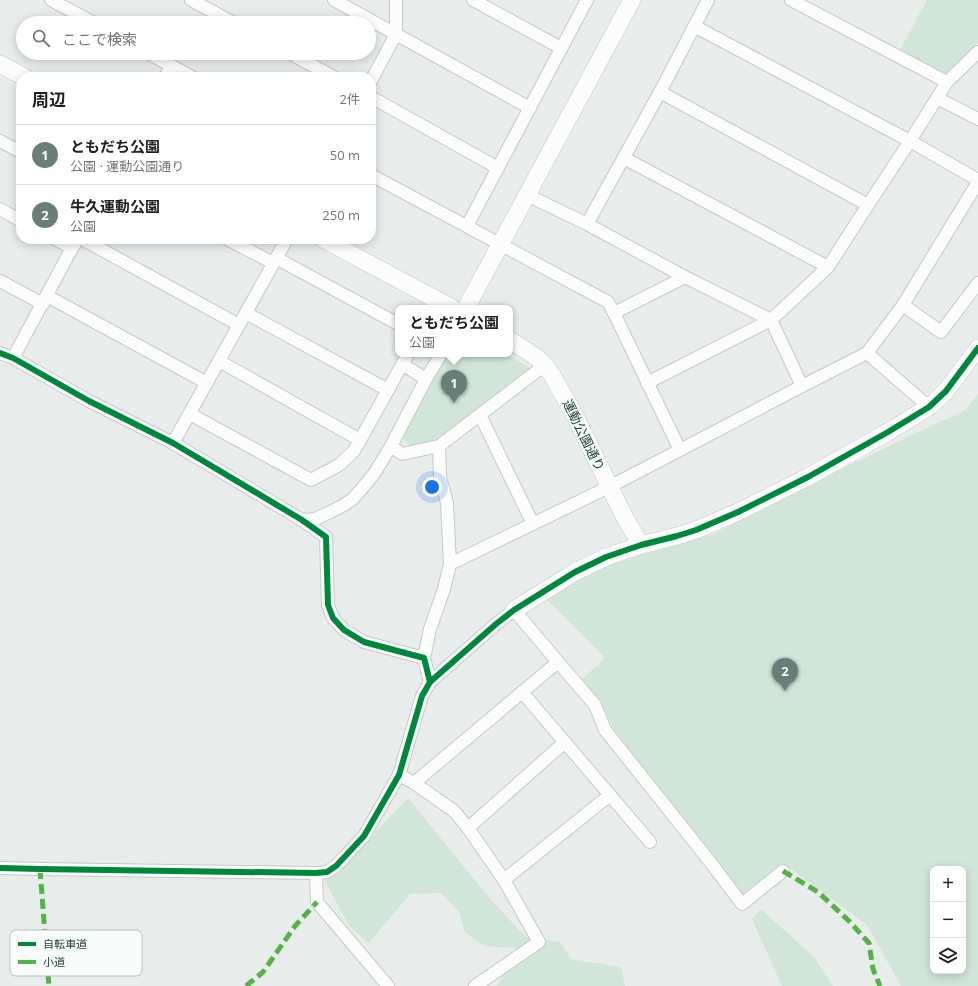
<!DOCTYPE html>
<html lang="ja">
<meta charset="utf-8">
<style>
body{margin:0;font-family:"Open Sans","Noto Sans JP",sans-serif;background:#f6f6f6;color:#202124}
.controls{position:absolute;right:12px;bottom:12px;display:grid;overflow:hidden;border-radius:8px;box-shadow:0 2px 10px #0003}
.controls button{width:36px;height:36px;display:grid;place-items:center;padding:0;border:0;border-bottom:1px solid #e0e0e0;background:#fff;color:#202124;font:20px sans-serif}
.you{position:absolute;left:432px;top:487px;width:14px;height:14px;margin:-10px;border:3px solid #fff;border-radius:50%;background:#1a73e8;box-shadow:0 0 0 6px #1a73e833}
.badge{display:grid;place-items:center;width:26px;height:26px;border-radius:50%;background:#697e78;color:#fff;font-size:13px;font-weight:700}
.pin{position:absolute;translate:-50% -33px;filter:drop-shadow(0 1px 2px #0008)}
.pin::after{content:'';position:absolute;top:21px;width:14px;height:12px;background:inherit;clip-path:polygon(0 0,100% 0,50% 100%)}
.popup{position:absolute;left:395px;top:305px;width:118px;height:52px;box-sizing:border-box;display:grid;place-content:center;border-radius:8px;background:#fff;filter:drop-shadow(0 1px 3px #0005);font-size:13px;white-space:nowrap;color:#757577}
.popup b{font-size:15px;color:#202124}
.popup::after{content:'';position:absolute;left:50%;top:100%;margin-left:-8px;border:8px solid transparent;border-top-color:#fff}
.list{margin:0;padding:0;list-style:none}
h2{display:flex;justify-content:space-between;align-items:center;height:52px;margin:0;padding:0 16px;font-size:17px}
h2 small{font-size:13px;font-weight:400;color:#757577}
.list li{display:grid;grid-template-columns:26px 1fr auto;gap:12px;align-items:center;box-sizing:border-box;height:60px;padding:0 16px;border-top:1px solid #e0e0e0}
.list b{display:block;font-size:15px;white-space:nowrap}
.list p{margin:0;font-size:13px;white-space:nowrap;color:#757577}
.list em{font-size:13px;font-style:normal;color:#757577}
.icon{flex:none;width:22px;height:22px;fill:none;stroke:currentColor;stroke-width:2;stroke-linecap:round;stroke-linejoin:round}
.map{position:relative;flex:none;width:978px;height:986px;overflow:hidden}
.search{position:absolute;background:#fff;box-shadow:0 2px 10px #0003;left:16px;top:16px;width:360px;height:44px;display:flex;align-items:center;gap:10px;box-sizing:border-box;padding:0 14px;border-radius:22px;color:#757577;font-size:15px}
.panel{position:absolute;background:#fff;box-shadow:0 2px 10px #0003;left:16px;top:72px;width:360px;height:172px;border-radius:16px}
.map>svg:first-child{display:block}
.green{fill:#d1e6d8;fill-rule:evenodd}
.lines{fill:none;stroke-linecap:round;stroke-linejoin:round}
.street-casing{stroke:#c5cac8;stroke-width:14}
.secondary-casing{stroke:#c3cbc8;stroke-width:18}
.street{stroke:#fcfcfc;stroke-width:12}
.secondary{stroke:#fcfcfc;stroke-width:17}
.quiet{stroke:#55b346;stroke-width:5;stroke-dasharray:10 5;stroke-linecap:butt}
.cycleway-casing{stroke:#f7fbf9;stroke-width:8}
.cycleway{stroke:#00873e;stroke-width:6}
.labels{text-anchor:middle;dominant-baseline:central;stroke-width:3.5;stroke-linejoin:round;paint-order:stroke}
.street-label{font-size:13px;fill:#24423a;stroke:#f7fbf9}
.key{fill:#f7fbf9;stroke:#b8c4c0;stroke-width:1}
.key-label{font-size:11px;fill:#24423a}
</style>
<div class="map">
<svg width="978" height="986" viewBox="0 0 978 986">
<rect width="100%" height="100%" fill="#e8edeb"/>
<g class="green">
<path d="M927 0H978V43L945 77 899 52Z"/>
<path d="M447 354H506L532 369 438 440 412 447 402 438Z"/>
<path d="M978 394V986H901L867 925 784 864 744 897 615 733 606 713 601 703 581 680 605 658 546 599 599 567 714 534 795 491 965 410ZM933 869H963V971H933Z"/>
<path d="M408 798 491 900 526 937 560 942 571 959 621 967 625 986H497L516 948 483 946 464 931 460 913 441 893 410 894 369 943 349 926 325 881 341 869Z"/>
<path d="M761 909 814 957 833 986H782L752 919Z"/>
</g>
<g class="lines">
<g class="street-casing">
<g id="street">
<path d="M51 0 94 23"/>
<path d="M191 0 234 23"/>
<path d="M334 0 530 108"/>
<path d="M473 0 561 48"/>
<path d="M791 0 947 82"/>
<path d="M694 26 910 141 978 180"/>
<path d="M148 53 192 77"/>
<path d="M289 53 334 77"/>
<path d="M165 77 171 66"/>
<path d="M371 81 396 34V0"/>
<path d="M660 92 868 205"/>
<path d="M371 97 498 168"/>
<path d="M937 98 978 119"/>
<path d="M0 141 21 152"/>
<path d="M624 158 828 267"/>
<path d="M371 175 608 302 614 313 680 450"/>
<path d="M527 195 587 224 685 277 771 320 802 386"/>
<path d="M0 209 21 221"/>
<path d="M587 224 660 92 708 0"/>
<path d="M467 226 587 0"/>
<path d="M55 239 72 248"/>
<path d="M82 239 239 325"/>
<path d="M227 239 273 263"/>
<path d="M276 258 398 324"/>
<path d="M0 281 43 304"/>
<path d="M47 296 207 383"/>
<path d="M903 305 941 332 978 283"/>
<path d="M246 313 388 390"/>
<path d="M614 313 685 277"/>
<path d="M0 353 13 358 89 401 173 443 302 520 326 537 328 605 333 618 344 630 364 642 424 658 430 682"/>
<path d="M867 353 929 407"/>
<path d="M13 358 72 248 78 239"/>
<path d="M219 361 360 440"/>
<path d="M402 364 426 379"/>
<path d="M647 383 771 320 828 267 868 205 910 141 947 82 978 52"/>
<path d="M190 414 311 480 339 465 354 451 408 354"/>
<path d="M480 415 533 524"/>
<path d="M173 443 287 239"/>
<path d="M391 446 402 454 439 446 545 365"/>
<path d="M302 520 315 519 328 513 342 506 353 499 374 474 391 446 426 379 441 354"/>
<path d="M450 564 609 487 680 450 802 386 867 353 903 305 978 182"/>
<path d="M424 658 430 629 444 589 450 564 447 503 440 477 439 446"/>
<path d="M522 692 650 842"/>
<path d="M399 775 414 783 454 811 468 828 504 880 539 942 475 986"/>
<path d="M414 783 558 662"/>
<path d="M468 828 565 742"/>
<path d="M0 868 40 869 316 873 327 872 336 866 364 836 399 775 422 696 430 682 496 624 514 610 558 662 595 705 605 730 711 863 742 904 783 871"/>
<path d="M316 873 317 902 388 986"/>
<path d="M504 880 610 795"/>
</g>
</g>
<g class="secondary-casing">
<g id="secondary">
<path d="M0 64 24 77"/>
<path d="M323 239 452 308"/>
<path d="M466 308 632 0"/>
<path d="M510 340 536 357 545 365 553 377 575 416 625 518 641 545"/>
<path d="M514 610 575 572 606 557 641 545 677 536 696 530 738 512 808 477 888 432 929 407 946 391 978 348"/>
</g>
</g>
<use href="#street" class="street"/>
<use href="#secondary" class="secondary"/>
<g class="quiet">
<path d="M40 869 49 986"/>
<path d="M783 871 818 892 849 921 869 943 873 969 880 986"/>
<path d="M246 986 263 972 295 926 317 902"/>
</g>
<g class="cycleway-casing">
<g id="cycleway">
<path d="M0 353 13 358 89 401 173 443 302 520 326 537 328 605 333 618 344 630 364 642 424 658 430 682"/>
<path d="M0 868 40 869 316 873 327 872 336 866 364 836 399 775 422 696 430 682 496 624 514 610 575 572 606 557 641 545 677 536 696 530 738 512 808 477 888 432 929 407 946 391 978 348"/>
</g>
</g>
<use href="#cycleway" class="cycleway"/>
</g>
<g class="labels">
<g class="street-label">
<text transform="translate(584 435) rotate(64)">運動公園通り</text>
</g>
</g>
<rect x="10" y="930" width="132" height="46" rx="6" class="key"/>
<rect x="18" y="942" width="18" height="4" fill="#00873e"/>
<rect x="18" y="960" width="18" height="4" fill="#55b346"/>
<g class="key-label">
<text x="43" y="948">自転車道</text>
<text x="43" y="966">小道</text>
</g>
</svg>
<div class="controls">
<button>+</button>
<button>−</button>
<button><svg class="icon" aria-label="layers" viewBox="0 0 24 24"><path d="M12 4l9 5-9 5-9-5zM3 14l9 5 9-5"/></svg></button>
</div>
<div class="you"></div>
<div class="pin badge" style="left:454px;top:403px">1</div>
<div class="popup"><b>ともだち公園</b>公園</div>
<div class="pin badge" style="left:785px;top:691px">2</div>
<div class="search"><svg class="icon" aria-label="search" viewBox="0 0 24 24"><circle cx="10" cy="10" r="6"/><path d="M15 15l6 6"/></svg>ここで検索</div>
<section class="panel">
<h2>周辺<small>2件</small></h2>
<ul class="list">
<li><span class="badge">1</span><div><b>ともだち公園</b><p>公園 · 運動公園通り</p></div><em>50 m</em></li>
<li><span class="badge">2</span><div><b>牛久運動公園</b><p>公園</p></div><em>250 m</em></li>
</ul>
</section>
</div>
